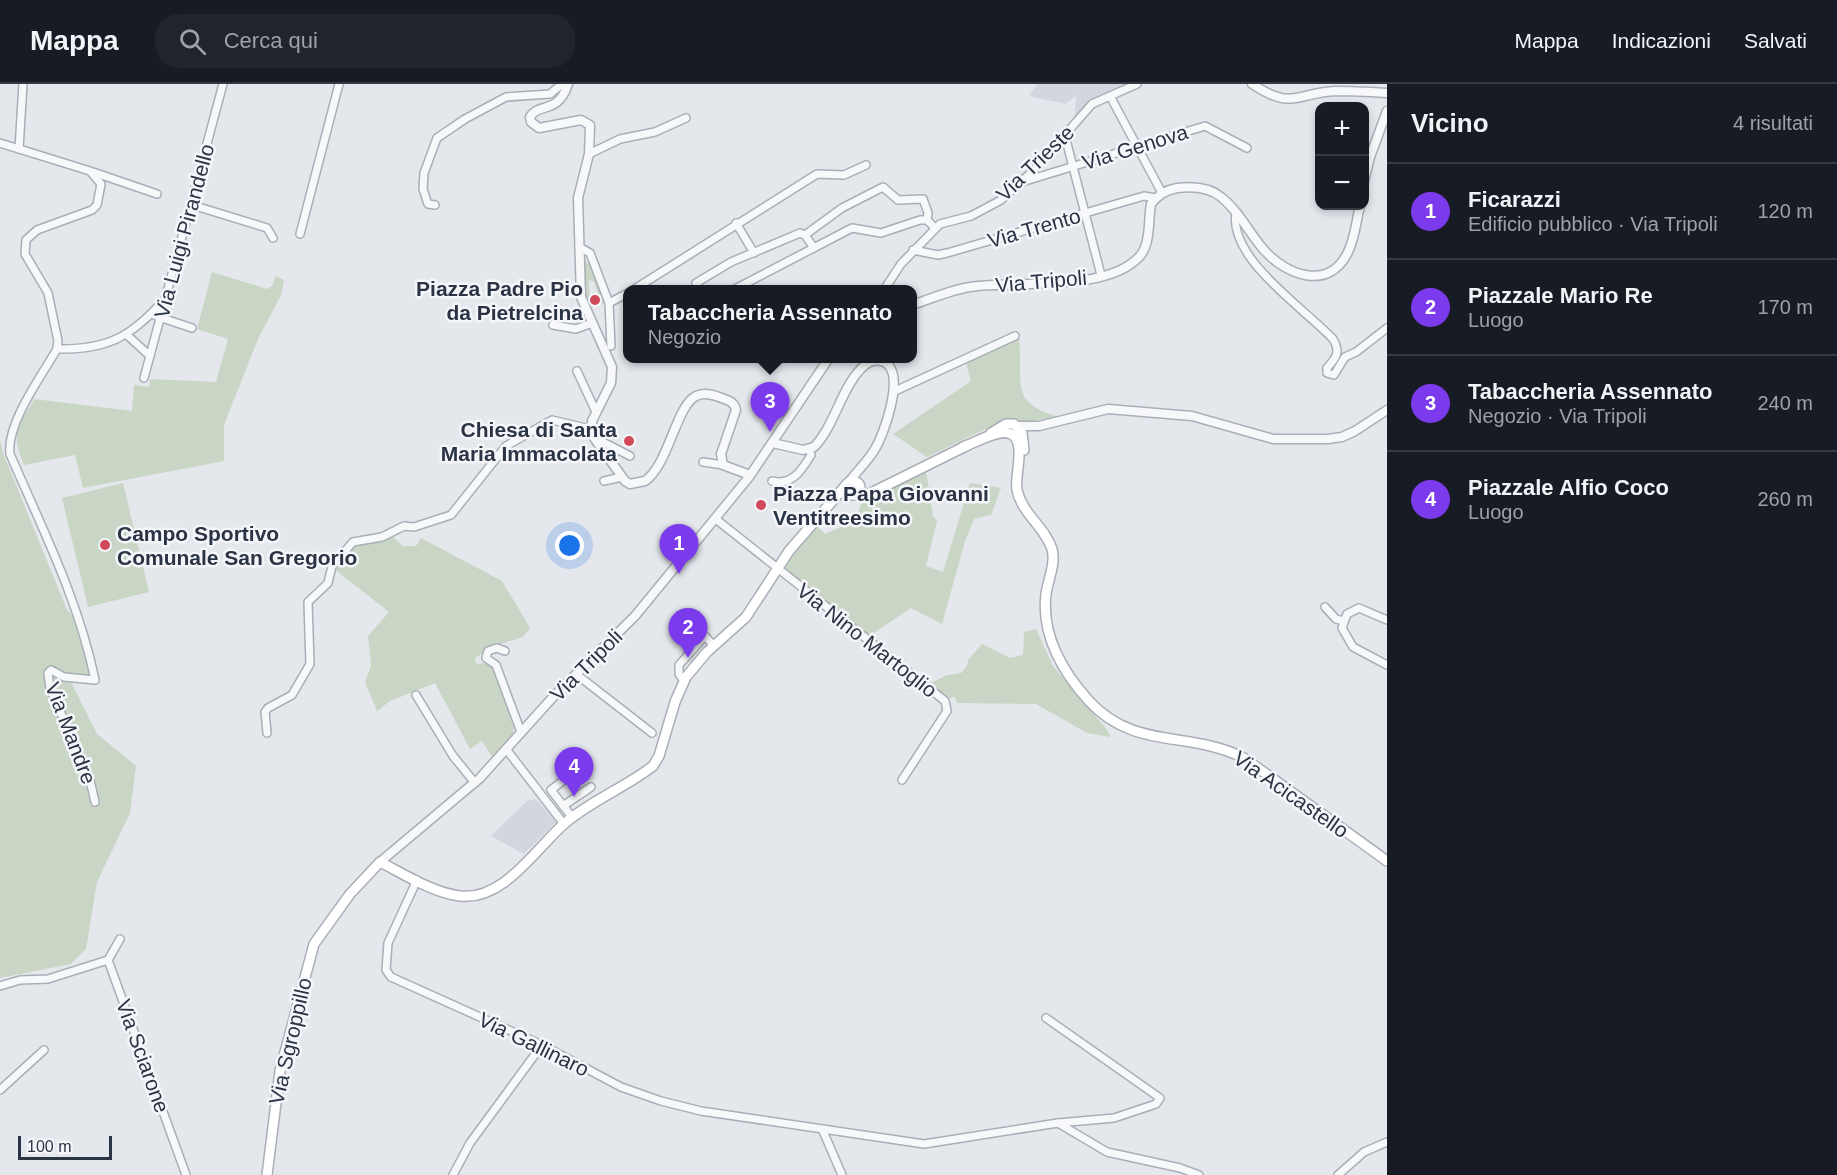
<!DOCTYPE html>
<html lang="it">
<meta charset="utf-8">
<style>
body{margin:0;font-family:Arial,sans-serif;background:#20242c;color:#f1f3f6}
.controls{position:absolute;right:18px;top:18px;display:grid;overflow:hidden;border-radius:12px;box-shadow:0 3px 9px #0003}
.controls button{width:54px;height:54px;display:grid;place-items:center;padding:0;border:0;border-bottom:2px solid #363941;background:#171b24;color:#f1f3f6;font:30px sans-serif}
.scale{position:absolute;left:18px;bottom:15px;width:94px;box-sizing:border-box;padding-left:6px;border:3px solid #2b3445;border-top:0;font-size:16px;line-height:21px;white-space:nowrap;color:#2b3445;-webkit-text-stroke:4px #f4f6f9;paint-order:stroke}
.you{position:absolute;left:570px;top:462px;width:21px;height:21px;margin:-15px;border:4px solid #fff;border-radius:50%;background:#1a73e8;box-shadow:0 0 0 9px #1a73e833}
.badge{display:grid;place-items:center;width:39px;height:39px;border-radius:50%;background:#7c3aed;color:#fff;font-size:20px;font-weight:700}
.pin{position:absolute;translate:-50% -50px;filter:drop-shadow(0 2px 3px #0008)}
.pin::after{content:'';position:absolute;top:32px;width:21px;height:18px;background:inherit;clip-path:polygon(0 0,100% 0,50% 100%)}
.popup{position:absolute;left:623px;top:201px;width:294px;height:78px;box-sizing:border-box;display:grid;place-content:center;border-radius:12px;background:#171b24;filter:drop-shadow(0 2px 4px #0005);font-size:20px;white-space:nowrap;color:#9ea1a6}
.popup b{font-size:22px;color:#f1f3f6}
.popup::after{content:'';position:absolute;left:50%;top:100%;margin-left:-12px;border:12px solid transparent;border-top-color:#171b24}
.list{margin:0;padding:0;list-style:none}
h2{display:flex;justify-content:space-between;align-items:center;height:78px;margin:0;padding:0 24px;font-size:26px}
h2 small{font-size:20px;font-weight:400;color:#9ea1a6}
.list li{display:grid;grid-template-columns:39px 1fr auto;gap:18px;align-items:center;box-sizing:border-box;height:96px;padding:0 24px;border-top:2px solid #363941}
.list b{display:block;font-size:22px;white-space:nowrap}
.list p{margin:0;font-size:20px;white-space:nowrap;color:#9ea1a6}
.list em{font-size:20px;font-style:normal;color:#9ea1a6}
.icon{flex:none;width:33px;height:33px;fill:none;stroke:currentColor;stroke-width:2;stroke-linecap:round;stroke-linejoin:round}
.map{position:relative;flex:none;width:1387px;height:1091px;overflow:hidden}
header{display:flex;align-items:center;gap:36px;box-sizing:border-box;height:84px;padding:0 30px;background:#171b24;border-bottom:2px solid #363941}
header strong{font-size:28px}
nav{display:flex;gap:33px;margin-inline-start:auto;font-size:21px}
.search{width:420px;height:54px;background:#20242c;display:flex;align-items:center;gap:15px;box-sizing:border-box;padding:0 21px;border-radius:24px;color:#9ea1a6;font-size:22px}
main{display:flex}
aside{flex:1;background:#171b24}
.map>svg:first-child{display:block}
.built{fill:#d2d6de}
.green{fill:#c9d6c5}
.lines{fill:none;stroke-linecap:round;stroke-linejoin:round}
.minor-casing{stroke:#a9aeb7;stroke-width:10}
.tertiary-casing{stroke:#a9aeb7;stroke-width:11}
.secondary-casing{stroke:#a9aeb7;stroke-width:12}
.minor{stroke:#f7f8fa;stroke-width:7}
.tertiary{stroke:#f7f8fa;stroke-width:8}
.secondary{stroke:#fff;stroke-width:9}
.poi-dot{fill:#d1495b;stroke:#f4f6f9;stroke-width:2}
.labels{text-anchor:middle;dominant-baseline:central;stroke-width:5;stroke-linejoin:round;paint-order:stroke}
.street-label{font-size:21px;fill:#2b3445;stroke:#f4f6f9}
.poi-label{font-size:21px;font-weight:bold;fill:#2b3445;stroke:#f4f6f9;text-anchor:end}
</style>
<header>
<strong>Mappa</strong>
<div class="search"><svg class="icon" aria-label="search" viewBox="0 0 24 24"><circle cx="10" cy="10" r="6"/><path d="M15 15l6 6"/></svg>Cerca qui</div>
<nav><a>Mappa</a><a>Indicazioni</a><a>Salvati</a></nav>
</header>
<main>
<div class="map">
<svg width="1387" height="1091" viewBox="0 0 1387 1091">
<rect width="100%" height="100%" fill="#e4e7ec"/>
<g class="built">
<path d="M1037 0H1124L1089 16 1075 34 1076 11 1066 20 1029 12Z"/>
<path d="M536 715 556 738 524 770 491 752 527 717Z"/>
</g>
<g class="green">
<path d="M584 176 590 181 605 219 602 221 594 198 589 196 590 215 585 214Z"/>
<path d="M212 188 267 205 272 202 276 192 284 196 281 211 258 255 224 341V377L83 404 75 371 24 381C10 347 18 345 34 315L132 327 134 301 149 303 150 295 216 298 228 255 197 245Z"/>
<path d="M1019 254C1024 299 1007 318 1059 333L1021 338 1009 334 927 373 893 350 971 297 966 279Z"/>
<path d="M0 356 3 369 67 526 72 531H77L92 594 67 590 97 650 136 682 130 729 97 798 86 865 71 880 0 894Z"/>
<path d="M926 386 933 432 937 437 926 482 943 488 970 399 1001 404 991 431 974 435 965 457 942 540 911 524 869 552 801 495 798 498 783 484 817 442 825 450 855 437 862 417Z"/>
<path d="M123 399 149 508 88 523 62 414Z"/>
<path d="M393 453 403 462H416L421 454 502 497 530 544 523 553 494 562 475 574 476 580 486 579 493 583 514 642 513 651 493 674 482 657 470 665 435 599 390 617 377 627 365 598 371 582 368 552 389 528 333 484 357 458Z"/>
<path d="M1036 545 1053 582 1108 647 1110 653 1087 649 1036 620 957 619 955 613 947 614 929 600 947 591 961 589 967 582 968 576 982 560 1010 574 1023 571 1024 548Z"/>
</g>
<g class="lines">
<g class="minor-casing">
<g id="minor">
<path d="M1110 12 1162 109"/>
<path d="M1065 52 1101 191"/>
<path d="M0 59 90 87 101 100 97 121 92 126 37 146 26 156 25 170 48 209 58 257 57 265C42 291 6 340 10 370 42 444 79 517 95 596L64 593 51 586 48 589 50 604 90 696 95 718"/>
<path d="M19 65 23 0"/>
<path d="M589 70 620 55 655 48 686 34"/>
<path d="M93 88 157 110"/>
<path d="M1022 98 1205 42 1247 64"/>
<path d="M192 121 267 144 273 154"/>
<path d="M435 121 428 120 423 105 424 89 437 54 465 35 506 13 550 10 562 0"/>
<path d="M1236 129C1228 174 1304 224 1333 255 1341 268 1336 274 1327 284V289L1334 291 1345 273 1356 268 1387 244"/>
<path d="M736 139 754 169"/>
<path d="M300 150 339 0"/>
<path d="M805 151 842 124 883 103 898 116 923 115 928 129 927 136"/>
<path d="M579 163 590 169 609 219 628 209"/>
<path d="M913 166 938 171 947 169 1144 112 1155 114"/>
<path d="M633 206 817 90 844 91 866 81"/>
<path d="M700 206 696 199 731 178 800 149 805 151 814 164"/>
<path d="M733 206 852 144 881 149 920 136H927L935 144"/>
<path d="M884 206 901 180 940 140 971 132 1001 116 1034 86 1092 20 1137 0"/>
<path d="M609 219 611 262"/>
<path d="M156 232 192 244"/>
<path d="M553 241 576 245 592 239"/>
<path d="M127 251 150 272"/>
<path d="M57 265C107 266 131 253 164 216"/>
<path d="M577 287 596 328"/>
<path d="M144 294 223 0"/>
<path d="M895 307 1015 252"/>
<path d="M597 359 601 357 630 372"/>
<path d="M703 378 723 381"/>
<path d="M604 397 622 393"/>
<path d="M772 397C792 402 802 386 811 371L809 365"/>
<path d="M717 436 945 617 947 627 902 696"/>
<path d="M1325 523 1336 535 1344 537"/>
<path d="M1387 536 1359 524 1347 530 1342 544 1353 563 1387 581"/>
<path d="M505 567 497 564 488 567 486 574 496 581 521 648"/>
<path d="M576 590 652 649"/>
<path d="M684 597 679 590V581L705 552 714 562"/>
<path d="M416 611 453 672 475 699"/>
<path d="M267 649 265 628 268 624 292 611 310 580 308 518 328 499 332 482 353 458 382 453 404 442 414 443 451 431 506 362 552 336 590 345"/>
<path d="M506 665 564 740"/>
<path d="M569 692 551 706 572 733"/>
<path d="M563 722 591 703"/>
<path d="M417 796 388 859 386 886 391 893 542 961 621 1003 661 1017 701 1027 924 1060 1058 1039 1107 1068 1180 1084 1199 1091"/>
<path d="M120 855 108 876 186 1091"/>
<path d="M0 902 20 896 48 895 108 876"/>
<path d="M1046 934 1160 1014 1156 1020 1114 1034 1058 1039"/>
<path d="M0 1006 44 966"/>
<path d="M823 1047 842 1091"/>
<path d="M453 1091 470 1059 542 961"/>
<path d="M1338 1091 1364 1068 1387 1058"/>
</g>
</g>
<g class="tertiary-casing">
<g id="tertiary">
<path d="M568 0C558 31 539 18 530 33L531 38 539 44 581 36 590 41 589 70 578 114 581 213 612 283 611 299 592 337V351L625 397 630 400 645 397C669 380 676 322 696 312 703 308 711 310 719 313 727 316 734 317 736 326L721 370 723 381 750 391"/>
<path d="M1252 0C1293 27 1295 9 1336 7 1353 7 1370 8 1387 9"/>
<path d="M1364 97 1370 73 1387 27"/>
<path d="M912 221C931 215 950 206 970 203 1015 196 1105 209 1139 173 1151 161 1148 136 1151 120 1158 110 1166 106 1177 104 1193 102 1209 103 1221 113 1239 127 1249 149 1264 166 1286 191 1328 207 1347 170 1355 156 1356 137 1360 122"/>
<path d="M1018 342H1039L1108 325 1192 332 1273 355H1328L1342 353 1355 347 1387 326"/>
<path d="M773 359 803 366 814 363C835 342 842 300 865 281 871 276 880 275 886 279 905 292 884 350 875 365 868 377 857 387 849 398"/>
<path d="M380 778 480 694 553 613 635 532 749 393 829 274"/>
</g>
</g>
<g class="secondary-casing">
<g id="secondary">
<path d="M991 349 1006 340H1014L1022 349 1024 366"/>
<path d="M963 363C975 359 999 344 1011 350 1027 358 1014 392 1017 406 1022 430 1045 443 1052 465 1056 479 1048 496 1046 510 1041 551 1062 587 1089 617 1135 667 1189 646 1244 674L1387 777"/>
<circle cx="853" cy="404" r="7"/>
<path d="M854 411 869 410 968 361"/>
<path d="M267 1091 280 987 314 860 350 810 380 778C404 790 433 809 460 812 504 817 536 764 565 739 592 716 626 703 653 682L659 672 675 618 686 593 707 568 746 533 789 467 847 400"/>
</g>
</g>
<use href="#minor" class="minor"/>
<use href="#tertiary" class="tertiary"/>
<use href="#secondary" class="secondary"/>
</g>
<g class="poi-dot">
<circle cx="595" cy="216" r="6"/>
<circle cx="629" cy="357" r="6"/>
<circle cx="761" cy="421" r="6"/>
<circle cx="105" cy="461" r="6"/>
</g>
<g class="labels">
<g class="street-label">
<text transform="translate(1135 63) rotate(-17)">Via Genova</text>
<text transform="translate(1035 79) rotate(-44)">Via Trieste</text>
<text transform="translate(1034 144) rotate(-16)">Via Trento</text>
<text transform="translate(184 147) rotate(-75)">Via Luigi Pirandello</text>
<text transform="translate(1041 197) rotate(-5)">Via Tripoli</text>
<text transform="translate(867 556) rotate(38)">Via Nino Martoglio</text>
<text transform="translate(586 581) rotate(-45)">Via Tripoli</text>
<text transform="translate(71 649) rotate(69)">Via Mandre</text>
<text transform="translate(1291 710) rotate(35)">Via Acicastello</text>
<text transform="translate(290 957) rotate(-77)">Via Sgroppillo</text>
<text transform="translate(534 960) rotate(26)">Via Gallinaro</text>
<text transform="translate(143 972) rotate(70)">Via Sciarone</text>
</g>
<g class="poi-label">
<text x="583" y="204">Piazza Padre Pio<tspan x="583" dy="24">da Pietrelcina</tspan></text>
<text x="617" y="345">Chiesa di Santa<tspan x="617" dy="24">Maria Immacolata</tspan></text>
<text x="773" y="409" text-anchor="start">Piazza Papa Giovanni<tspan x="773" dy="24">Ventitreesimo</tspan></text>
<text x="117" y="449" text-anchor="start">Campo Sportivo<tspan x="117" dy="24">Comunale San Gregorio</tspan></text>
</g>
</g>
</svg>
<div class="controls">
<button>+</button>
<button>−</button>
</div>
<div class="scale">100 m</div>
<div class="you"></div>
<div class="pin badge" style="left:679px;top:490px">1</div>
<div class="pin badge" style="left:688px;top:574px">2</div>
<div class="pin badge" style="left:770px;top:348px">3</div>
<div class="popup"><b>Tabaccheria Assennato</b>Negozio</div>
<div class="pin badge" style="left:574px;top:713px">4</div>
</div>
<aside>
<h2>Vicino<small>4 risultati</small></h2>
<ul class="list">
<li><span class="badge">1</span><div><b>Ficarazzi</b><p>Edificio pubblico · Via Tripoli</p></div><em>120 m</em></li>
<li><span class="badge">2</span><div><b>Piazzale Mario Re</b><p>Luogo</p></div><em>170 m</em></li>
<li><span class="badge">3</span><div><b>Tabaccheria Assennato</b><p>Negozio · Via Tripoli</p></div><em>240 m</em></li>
<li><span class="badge">4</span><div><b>Piazzale Alfio Coco</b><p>Luogo</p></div><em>260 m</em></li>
</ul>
</aside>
</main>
